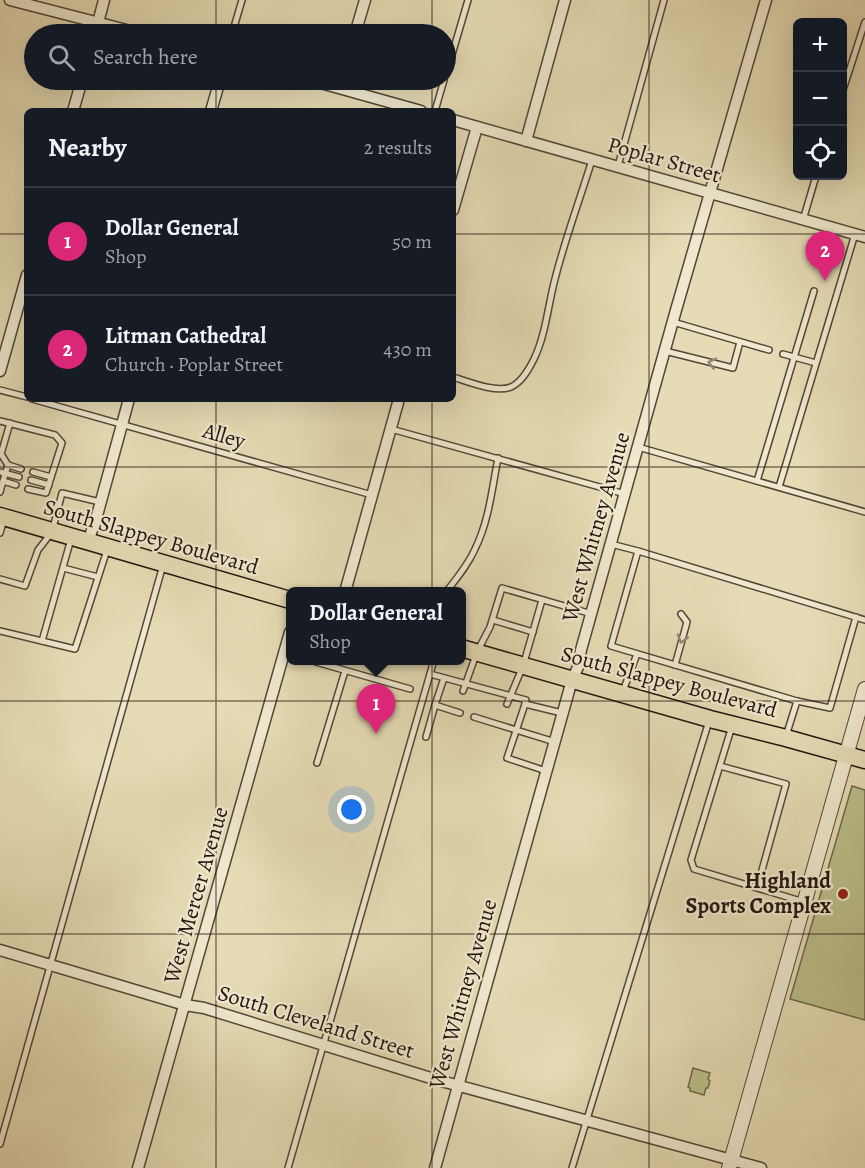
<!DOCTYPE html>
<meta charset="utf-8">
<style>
body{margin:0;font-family:Alegreya,serif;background:#242831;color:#f1f3f6}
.controls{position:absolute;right:18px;top:18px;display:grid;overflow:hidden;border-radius:9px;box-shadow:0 6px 24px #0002}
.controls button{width:54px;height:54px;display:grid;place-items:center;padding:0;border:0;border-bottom:2px solid #363941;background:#171b24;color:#f1f3f6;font:30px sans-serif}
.you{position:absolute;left:352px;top:810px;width:21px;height:21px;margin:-15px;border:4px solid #fff;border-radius:50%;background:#1a73e8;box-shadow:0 0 0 9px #1a73e833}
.badge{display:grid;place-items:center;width:39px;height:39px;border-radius:50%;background:#db2777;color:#fff;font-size:20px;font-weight:700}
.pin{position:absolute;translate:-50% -50px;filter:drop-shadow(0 2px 3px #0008)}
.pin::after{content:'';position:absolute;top:32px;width:21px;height:18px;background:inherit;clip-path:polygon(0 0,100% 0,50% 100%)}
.popup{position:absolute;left:286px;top:587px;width:180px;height:78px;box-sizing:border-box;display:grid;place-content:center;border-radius:9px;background:#171b24;filter:drop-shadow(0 2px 4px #0005);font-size:20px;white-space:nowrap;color:#9ea1a6}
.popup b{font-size:22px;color:#f1f3f6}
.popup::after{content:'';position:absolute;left:50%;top:100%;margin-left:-12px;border:12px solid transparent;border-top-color:#171b24}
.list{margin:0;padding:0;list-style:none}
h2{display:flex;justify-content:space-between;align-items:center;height:78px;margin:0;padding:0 24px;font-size:26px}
h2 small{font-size:20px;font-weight:400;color:#9ea1a6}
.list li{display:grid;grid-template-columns:39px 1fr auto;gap:18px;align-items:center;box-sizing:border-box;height:108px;padding:0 24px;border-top:2px solid #363941}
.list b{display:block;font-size:22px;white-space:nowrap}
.list p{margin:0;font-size:20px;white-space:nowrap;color:#9ea1a6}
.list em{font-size:20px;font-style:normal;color:#9ea1a6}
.icon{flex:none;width:33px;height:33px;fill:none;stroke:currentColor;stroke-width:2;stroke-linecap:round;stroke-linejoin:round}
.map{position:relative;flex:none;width:865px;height:1168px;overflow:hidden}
.search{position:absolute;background:#171b24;box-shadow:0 6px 24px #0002;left:24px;top:24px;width:432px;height:66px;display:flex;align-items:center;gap:15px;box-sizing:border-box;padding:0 21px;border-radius:33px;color:#9ea1a6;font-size:22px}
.panel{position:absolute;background:#171b24;box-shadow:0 6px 24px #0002;left:24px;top:108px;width:432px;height:294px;border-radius:9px}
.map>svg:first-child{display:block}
.green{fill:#babe8a;stroke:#6e694c;stroke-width:1.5}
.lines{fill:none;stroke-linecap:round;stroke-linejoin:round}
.service-casing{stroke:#534638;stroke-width:8}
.minor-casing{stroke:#534638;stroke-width:13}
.tertiary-casing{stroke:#534638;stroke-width:16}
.primary-casing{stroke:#22140e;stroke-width:19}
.service{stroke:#eee8ce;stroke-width:5}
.minor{stroke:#eee8ce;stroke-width:10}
.tertiary{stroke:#eee8ce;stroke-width:14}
.primary{stroke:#e5dbb4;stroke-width:16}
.oneway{stroke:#928978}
.grid{fill:none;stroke:#22140e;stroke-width:1.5;stroke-opacity:0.55}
.poi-dot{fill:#8f2418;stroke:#eee8ce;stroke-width:2}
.labels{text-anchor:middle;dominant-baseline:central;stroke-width:4.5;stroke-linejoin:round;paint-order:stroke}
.street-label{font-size:22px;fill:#22140e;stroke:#eee8ce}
.poi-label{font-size:22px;font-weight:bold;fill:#22140e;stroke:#eee8ce;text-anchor:end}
</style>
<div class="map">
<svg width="865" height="1168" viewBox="0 0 865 1168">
<rect width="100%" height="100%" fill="#e5dbb4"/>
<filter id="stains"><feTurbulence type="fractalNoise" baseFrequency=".00333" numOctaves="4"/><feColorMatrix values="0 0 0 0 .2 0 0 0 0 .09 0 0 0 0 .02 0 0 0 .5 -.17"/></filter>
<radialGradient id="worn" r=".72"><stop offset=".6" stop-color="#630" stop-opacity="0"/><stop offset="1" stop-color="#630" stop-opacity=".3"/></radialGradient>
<g class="green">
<path d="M852 786 865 790V1020L790 999Z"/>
<path d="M693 1068 710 1073 708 1079 710 1081 708 1088H706L704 1095 690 1091V1088L688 1087Z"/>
</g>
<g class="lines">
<g class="service-casing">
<g id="service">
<path d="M232 34 242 0"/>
<path d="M446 75 468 0"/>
<path d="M842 93 865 22"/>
<path d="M435 111 444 80"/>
<path d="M618 166 664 0"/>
<path d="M803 220 816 176"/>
<path d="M673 322 769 350"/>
<path d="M665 351 733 368 740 342"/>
<path d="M783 354 816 363"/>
<path d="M453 377C469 382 496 393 511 387 522 382 529 369 534 359 546 334 548 305 555 279 565 239 580 199 592 160"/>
<path d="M0 390 27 397"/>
<path d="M32 399 372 495"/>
<path d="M0 421 55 435 62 443 46 493 28 489"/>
<path d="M391 429 625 494"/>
<path d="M638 447 865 512"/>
<path d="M8 465 1 454 10 423"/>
<path d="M0 472 19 477"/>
<path d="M33 472 51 477"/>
<path d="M31 480 49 485"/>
<path d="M3 481 8 465 21 469"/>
<path d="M757 481 814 291"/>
<path d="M779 487 855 234"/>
<path d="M0 492 3 481 16 485"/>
<path d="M0 533 4 519"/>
<path d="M611 544 638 551"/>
<path d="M63 568 98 577"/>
<path d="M0 579 25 586 38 550 52 532 62 493 100 502"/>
<path d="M446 592C457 578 468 565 475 549 489 521 492 489 498 458"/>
<path d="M493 620 533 632"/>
<path d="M0 631 75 649 107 550"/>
<path d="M42 641 71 539"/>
<path d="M309 660 410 689"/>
<path d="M675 665 687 622 681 614"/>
<path d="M430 674 526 700 525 704 562 713"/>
<path d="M444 678 435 705 460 713"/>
<path d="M463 691 477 652 490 627 502 588 592 614"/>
<path d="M623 691 637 654"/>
<path d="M797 701 830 708 856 617"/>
<path d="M507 704 523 666 542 600"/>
<path d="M525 704 507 758 546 771"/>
<path d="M474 717 555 742"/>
<path d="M732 726 691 860 694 869 804 902"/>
<path d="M786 736 797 701 611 646 638 551 865 620"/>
<path d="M426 737 435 705"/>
<path d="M317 763 345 671"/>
<path d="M720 766 786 784 757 888"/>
<path d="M0 1144 163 565"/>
<path d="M288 1168 434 660"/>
<path d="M572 1168 709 721"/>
</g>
</g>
<g class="minor-casing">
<g id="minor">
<path d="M10 0 142 34"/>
<path d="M95 34 104 0"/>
<path d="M355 34 365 0"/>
<path d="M310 80 421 111"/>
<path d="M73 111 82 80"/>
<path d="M211 111 220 80"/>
<path d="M453 120 865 237"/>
<path d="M526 141 565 0"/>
<path d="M453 210 477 127"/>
<path d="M0 371 27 275"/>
<path d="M88 542 98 512 129 399"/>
<path d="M345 592 399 399"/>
<path d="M0 950 185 1005 204 1008 434 1079 761 1168"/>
<path d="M138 1168 290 632"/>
<path d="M435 1168 572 680 578 667 581 650 676 310 766 0"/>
</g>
</g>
<g class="tertiary-casing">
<path id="tertiary" d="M729 1168 865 689"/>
</g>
<g class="primary-casing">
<g id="primary">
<path d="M0 516 290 600"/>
<path d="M461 648 710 719 786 738 865 760"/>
</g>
</g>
<use href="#service" class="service"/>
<use href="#minor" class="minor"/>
<use href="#tertiary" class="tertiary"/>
<use href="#primary" class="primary"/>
</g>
<defs><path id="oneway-chevron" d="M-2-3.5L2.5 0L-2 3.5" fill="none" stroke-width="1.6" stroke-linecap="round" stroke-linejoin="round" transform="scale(1.5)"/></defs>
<g class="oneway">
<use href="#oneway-chevron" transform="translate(712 363) rotate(-166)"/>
<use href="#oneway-chevron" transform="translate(682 639) rotate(106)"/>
</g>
<path class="grid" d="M216 0V34M432 0V34M649 0V1168M216 80V111M432 80V111M0 234H27M453 234H865M216 399V1168M432 399V1168M0 467H865M0 701H865M0 934H865"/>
<circle class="poi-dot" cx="843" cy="894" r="6"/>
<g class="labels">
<g class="street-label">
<text transform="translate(664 160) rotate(16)">Poplar Street</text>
<text transform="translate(224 436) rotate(16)">Alley</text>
<text transform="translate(596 527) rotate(-74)">West Whitney Avenue</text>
<text transform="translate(151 537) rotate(16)">South Slappey Boulevard</text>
<text transform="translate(669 682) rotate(15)">South Slappey Boulevard</text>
<text transform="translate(196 895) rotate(-74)">West Mercer Avenue</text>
<text transform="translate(463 994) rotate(-74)">West Whitney Avenue</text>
<text transform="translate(316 1022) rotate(17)">South Cleveland Street</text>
</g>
<g class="poi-label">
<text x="831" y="881">Highland<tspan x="831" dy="25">Sports Complex</tspan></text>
</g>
</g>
<rect width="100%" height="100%" filter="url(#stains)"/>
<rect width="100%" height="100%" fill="url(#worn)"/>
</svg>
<div class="controls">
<button>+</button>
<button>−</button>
<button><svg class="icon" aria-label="locate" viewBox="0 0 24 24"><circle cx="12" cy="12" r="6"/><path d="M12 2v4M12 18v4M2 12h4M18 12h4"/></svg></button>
</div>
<div class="you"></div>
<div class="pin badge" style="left:376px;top:734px">1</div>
<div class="popup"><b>Dollar General</b>Shop</div>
<div class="pin badge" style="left:825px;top:281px">2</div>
<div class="search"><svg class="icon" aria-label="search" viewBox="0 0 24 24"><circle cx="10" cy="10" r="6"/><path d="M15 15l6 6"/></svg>Search here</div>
<section class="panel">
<h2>Nearby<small>2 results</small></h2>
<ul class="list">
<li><span class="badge">1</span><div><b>Dollar General</b><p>Shop</p></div><em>50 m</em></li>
<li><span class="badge">2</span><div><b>Litman Cathedral</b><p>Church · Poplar Street</p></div><em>430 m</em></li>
</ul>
</section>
</div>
